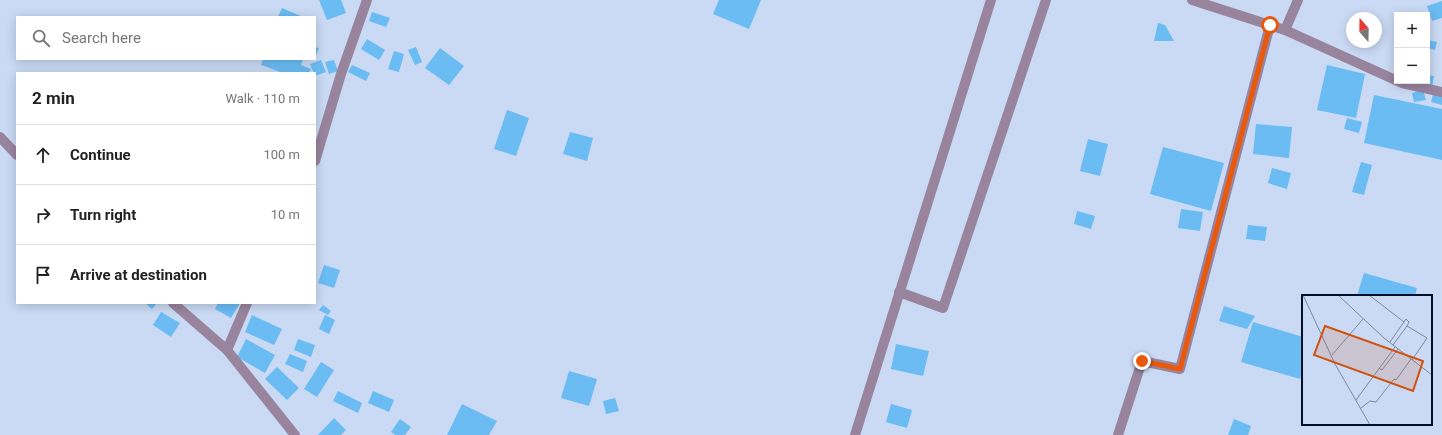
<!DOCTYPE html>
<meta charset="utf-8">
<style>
body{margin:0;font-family:Roboto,sans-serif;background:#f6f6f6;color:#222}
.controls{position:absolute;right:12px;top:12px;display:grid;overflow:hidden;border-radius:0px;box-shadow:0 2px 10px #0003}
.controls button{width:36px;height:36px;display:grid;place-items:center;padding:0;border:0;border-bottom:1px solid #e0e0e0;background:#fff;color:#222;font:20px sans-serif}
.compass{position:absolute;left:1346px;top:12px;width:36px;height:36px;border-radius:50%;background:#fff;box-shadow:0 2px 10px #0003;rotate:340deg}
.stop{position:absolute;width:12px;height:12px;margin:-9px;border:3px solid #ea580c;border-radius:50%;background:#fff}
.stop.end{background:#ea580c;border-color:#fff;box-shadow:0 1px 4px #0008}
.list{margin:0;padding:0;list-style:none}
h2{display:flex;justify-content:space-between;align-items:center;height:52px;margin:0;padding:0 16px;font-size:17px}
h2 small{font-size:13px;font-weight:400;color:#767676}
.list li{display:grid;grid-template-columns:26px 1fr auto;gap:12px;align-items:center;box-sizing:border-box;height:60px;padding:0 16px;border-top:1px solid #e0e0e0}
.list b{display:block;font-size:15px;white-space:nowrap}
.list em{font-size:13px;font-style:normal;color:#767676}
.icon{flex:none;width:22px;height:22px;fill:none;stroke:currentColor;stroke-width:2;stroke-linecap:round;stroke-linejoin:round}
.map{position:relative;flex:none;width:1442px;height:435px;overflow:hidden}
.search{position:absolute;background:#fff;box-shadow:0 2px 10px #0003;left:16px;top:16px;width:300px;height:44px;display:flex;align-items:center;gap:10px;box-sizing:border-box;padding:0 14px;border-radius:0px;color:#767676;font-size:15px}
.panel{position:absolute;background:#fff;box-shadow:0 2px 10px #0003;left:16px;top:72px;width:300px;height:232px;border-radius:0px}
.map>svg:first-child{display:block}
.building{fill:#6abcf3}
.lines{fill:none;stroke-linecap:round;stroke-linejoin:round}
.minor{stroke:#99849e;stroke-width:10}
.route{stroke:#ea580c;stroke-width:5}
.inset-road{fill:none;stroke:#7a89a2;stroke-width:1}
.view{fill:#d1520f;fill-opacity:0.15;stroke:#d1520f;stroke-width:2}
.inset-edge{fill:none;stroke:#030f26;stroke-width:2}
</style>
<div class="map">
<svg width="1442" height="435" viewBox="0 0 1442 435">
<rect width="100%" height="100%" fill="#cadaf4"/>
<g class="building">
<path d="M319 0H341L346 13 327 20Z"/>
<path d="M719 0H761L749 29 713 14Z"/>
<path d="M1442 1V18L1432 21 1427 6Z"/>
<path d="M282 8 303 17H278Z"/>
<path d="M372 12 390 18 386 27 369 21Z"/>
<path d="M1158 23 1165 25 1174 41H1154Z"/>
<path d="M367 39 385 50 379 60 361 49Z"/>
<path d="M1427 40 1437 42 1435 50 1427 48Z"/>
<path d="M315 47 319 48 315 58Z"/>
<path d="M416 47 422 62 415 65 408 50Z"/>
<path d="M440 48 464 66 449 85 425 68Z"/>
<path d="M394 51 404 54 399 72 388 69Z"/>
<path d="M263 59H303L301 65 311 69 309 73H283L261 65Z"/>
<path d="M321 60 326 72 315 76 310 64Z"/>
<path d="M334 60 338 71 329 74 325 62Z"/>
<path d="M352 65 370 73 366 81 348 72Z"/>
<path d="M1327 65 1365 74 1356 118 1317 110Z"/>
<path d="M1427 75 1434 76 1432 87 1410 81H1427Z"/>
<path d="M1423 90 1426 100 1414 102 1412 93Z"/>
<path d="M1433 94 1442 96V105L1431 102Z"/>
<path d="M1374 95 1442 109V160L1364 143Z"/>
<path d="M507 110 529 118 516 156 494 149Z"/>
<path d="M1347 118 1362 122 1359 133 1344 129Z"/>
<path d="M1256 124 1292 127 1289 158 1253 154Z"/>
<path d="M570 132 593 138 587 161 563 154Z"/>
<path d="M1088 139 1108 144 1100 176 1080 171Z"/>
<path d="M1163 147 1224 163 1211 211 1150 194Z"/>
<path d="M1361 162 1372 165 1364 195 1352 192Z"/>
<path d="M1272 168 1291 173 1287 189 1268 183Z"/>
<path d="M1181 209 1203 212 1200 231 1178 228Z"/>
<path d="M1077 211 1095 216 1091 229 1074 224Z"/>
<path d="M1248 225 1267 227 1265 241 1246 239Z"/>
<path d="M324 265 340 270 334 288 318 283Z"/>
<path d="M1364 273 1417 288 1415 296H1357Z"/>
<path d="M145 303H157L152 309Z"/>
<path d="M218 303H240L231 318 215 309Z"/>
<path d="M323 305 331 311 328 315 319 310Z"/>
<path d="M1224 306 1255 316 1247 329 1219 321Z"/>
<path d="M161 312 180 323 171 337 153 325Z"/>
<path d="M252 315 282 329 274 345 245 332Z"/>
<path d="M325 315 335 320 329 334 319 329Z"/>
<path d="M1253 322 1303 337V369L1300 379 1241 362Z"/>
<path d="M246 339 275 355 265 373 237 357Z"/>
<path d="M298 339 315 345 311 357 294 350Z"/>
<path d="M896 344 929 351 923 376 891 369Z"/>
<path d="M290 354 307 361 303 372 285 364Z"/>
<path d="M321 362 334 370 317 397 304 389Z"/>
<path d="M277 367 299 388 287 400 265 379Z"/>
<path d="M569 371 597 379 589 406 561 398Z"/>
<path d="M338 391 362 403 358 413 333 401Z"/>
<path d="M373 391 394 400 389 412 368 403Z"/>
<path d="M615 398 619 411 606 414 603 401Z"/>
<path d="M462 404 497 421 489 435H447Z"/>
<path d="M891 404 912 410 907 428 886 422Z"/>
<path d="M334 418 346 430 341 435H318Z"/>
<path d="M400 419 411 427 405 435H395L391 432Z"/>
<path d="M1234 419 1251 426 1248 435H1228Z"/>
</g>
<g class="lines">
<g class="minor">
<path d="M1192 0 1285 30 1402 83 1442 92"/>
<path d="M1285 30 1298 0"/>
<path d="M0 137 17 155"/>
<path d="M315 161 341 74 367 0"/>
<path d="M899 292 943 308 1046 0"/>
<path d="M173 303 227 350 295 435"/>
<path d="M227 350 247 303"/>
<path d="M855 435 991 0"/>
<path d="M1118 435 1142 361 1180 369 1270 25"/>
</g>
</g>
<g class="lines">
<path class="route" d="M1142 361 1180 369 1270 25"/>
</g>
<g transform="translate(1302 295)">
<rect width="130" height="130" fill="#cadaf4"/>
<path class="inset-road" d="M1 0 33 69 68 130M36 0 82 43 130 80M67 0 102 27M88 47 104 24 107 27 105 31 125 43 110 65M91 50 105 31M30 60 61 24M77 73 80 75 96 54M54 105 93 52M59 113 68 106 74 107 92 84 94 85 109 64"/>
<path class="view" d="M23 31 121 66 111 96 12 60Z"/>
<rect width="130" height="130" class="inset-edge"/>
</g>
</svg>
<div class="controls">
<button>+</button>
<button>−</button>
</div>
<svg class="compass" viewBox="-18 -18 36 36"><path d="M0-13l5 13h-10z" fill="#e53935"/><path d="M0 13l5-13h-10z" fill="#767676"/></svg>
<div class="stop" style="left:1270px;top:25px"></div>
<div class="stop end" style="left:1142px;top:361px"></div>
<div class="search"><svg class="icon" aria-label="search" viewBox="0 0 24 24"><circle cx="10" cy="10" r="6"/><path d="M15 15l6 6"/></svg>Search here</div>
<section class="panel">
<h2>2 min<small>Walk · 110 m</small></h2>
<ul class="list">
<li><svg class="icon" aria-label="ahead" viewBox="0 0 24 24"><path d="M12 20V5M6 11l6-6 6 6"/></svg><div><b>Continue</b></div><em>100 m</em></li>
<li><svg class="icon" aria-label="right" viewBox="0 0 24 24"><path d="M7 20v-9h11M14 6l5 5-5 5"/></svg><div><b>Turn right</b></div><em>10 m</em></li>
<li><svg class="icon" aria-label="arrive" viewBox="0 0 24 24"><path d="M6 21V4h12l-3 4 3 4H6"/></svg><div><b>Arrive at destination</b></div></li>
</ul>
</section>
</div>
